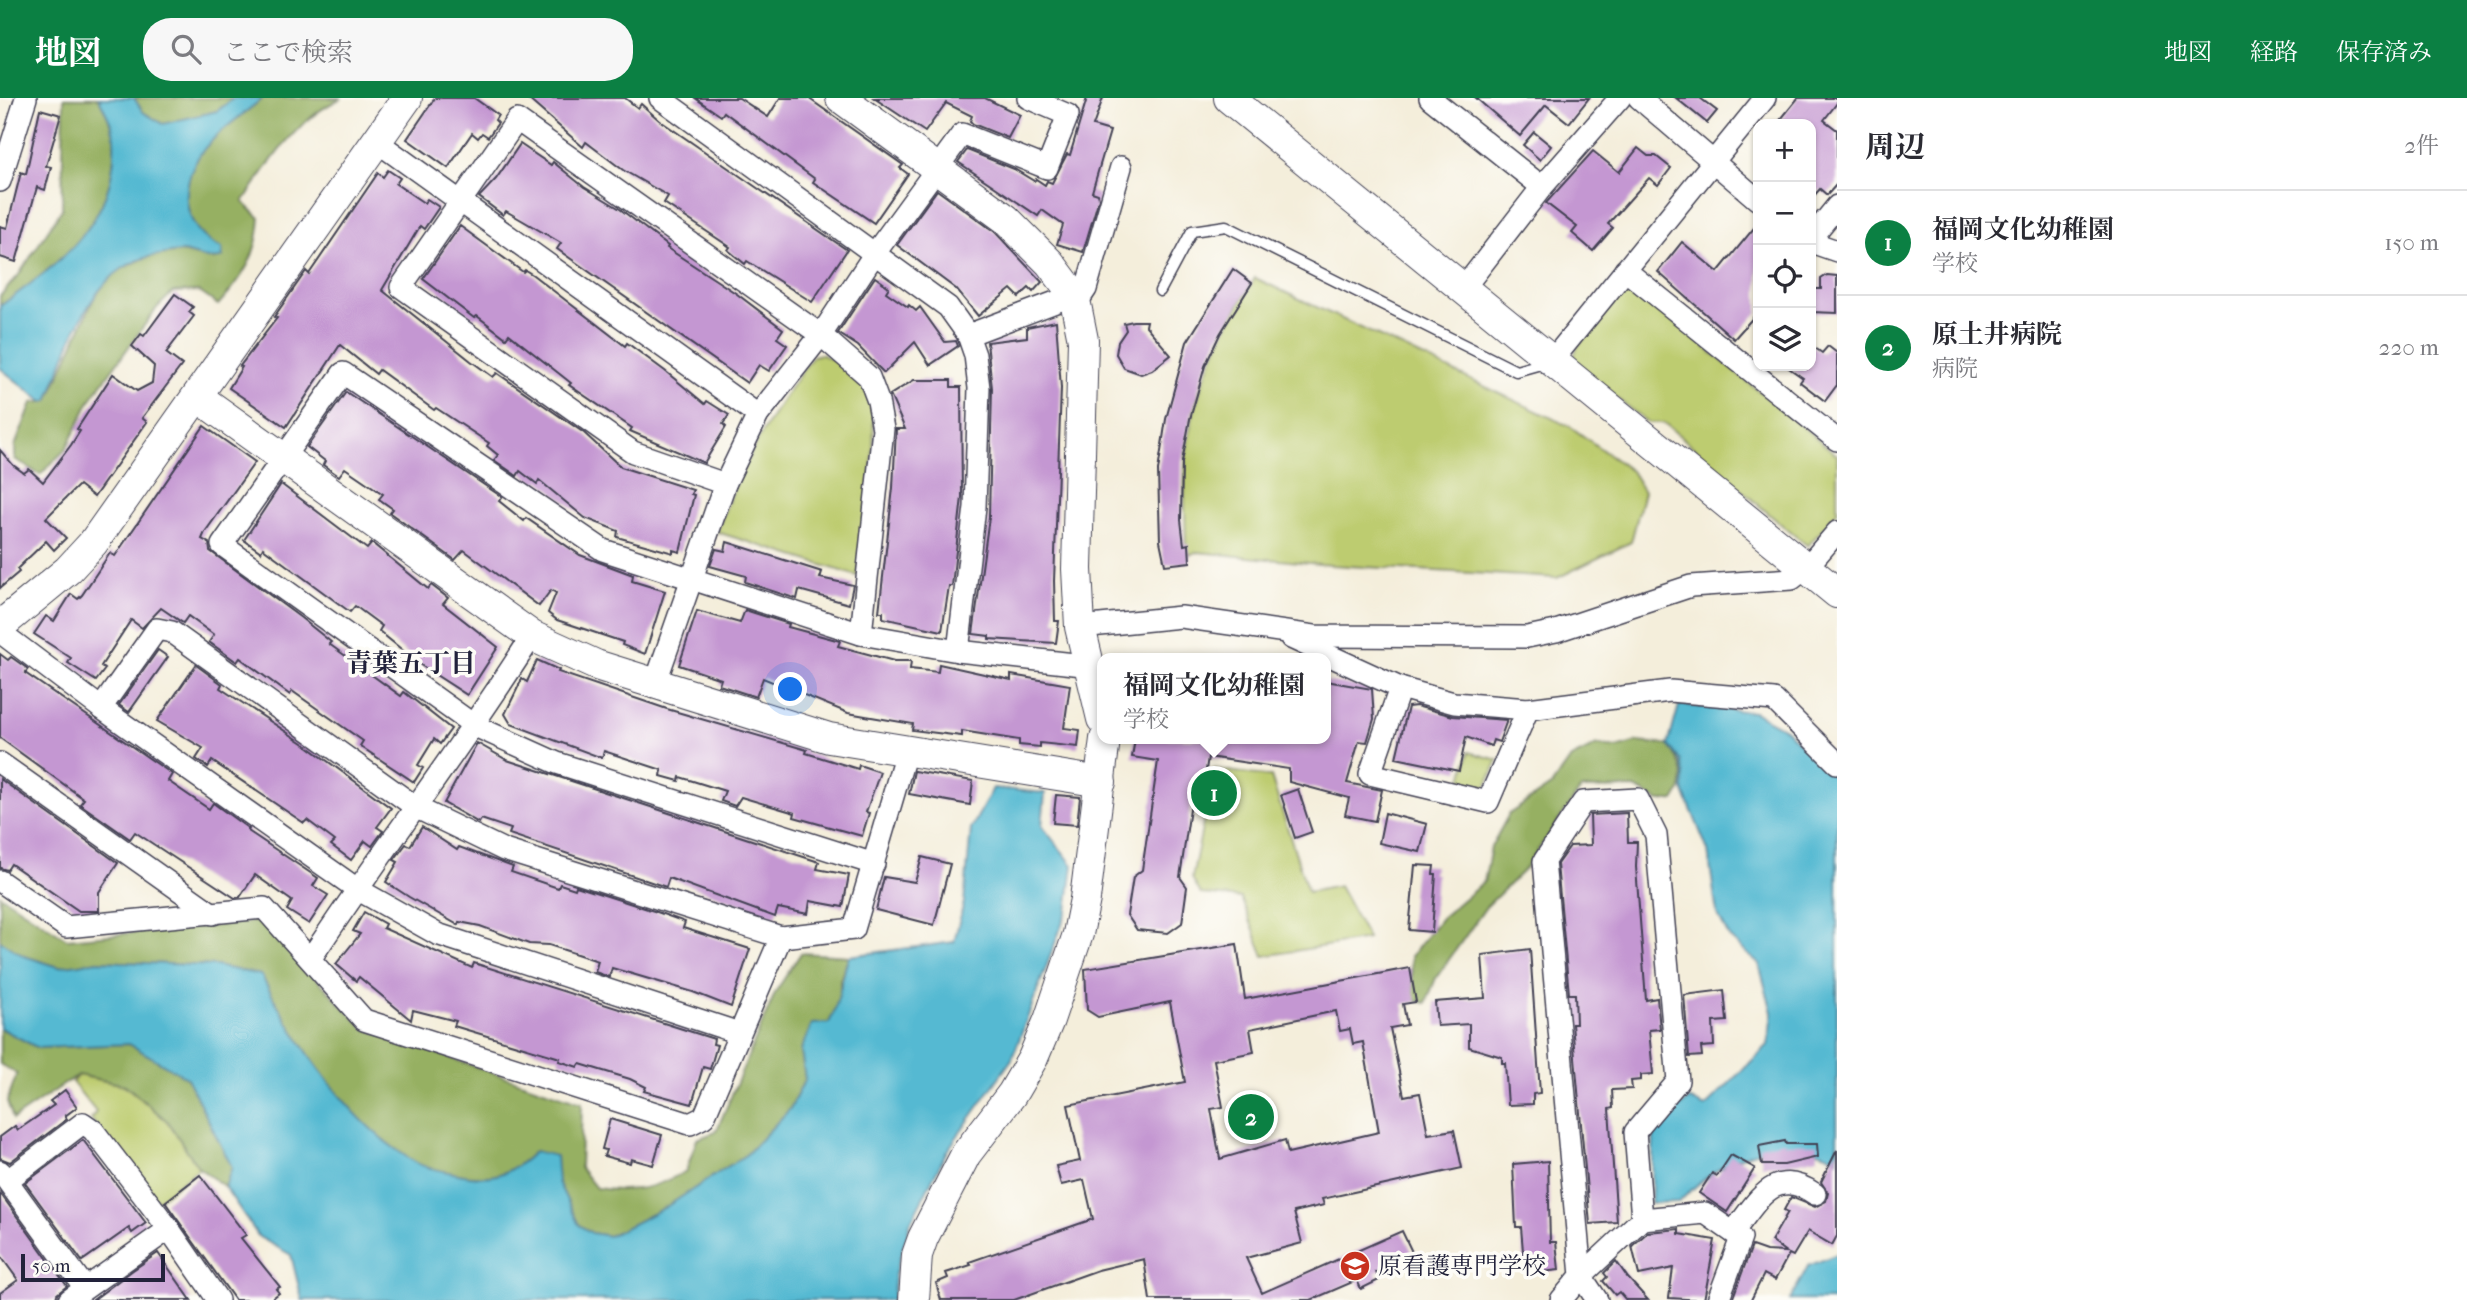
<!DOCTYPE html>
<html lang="ja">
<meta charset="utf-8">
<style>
body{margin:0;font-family:"IM FELL French Canon","Noto Serif JP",serif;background:#f7f7f7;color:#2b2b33}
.controls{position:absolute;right:21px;top:21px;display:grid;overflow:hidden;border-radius:14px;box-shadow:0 2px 5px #0004}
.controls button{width:63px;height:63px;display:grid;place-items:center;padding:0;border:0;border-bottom:2px solid #e1e1e2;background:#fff;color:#2b2b33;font:35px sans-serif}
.scale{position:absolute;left:21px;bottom:18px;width:144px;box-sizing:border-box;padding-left:7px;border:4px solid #22223b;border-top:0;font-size:19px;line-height:24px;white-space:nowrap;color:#22223b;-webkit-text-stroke:5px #fdfcf7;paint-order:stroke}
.you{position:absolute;left:791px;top:592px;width:24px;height:24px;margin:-18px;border:5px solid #fff;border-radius:50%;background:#1a73e8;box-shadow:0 0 0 10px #1a73e833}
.badge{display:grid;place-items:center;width:46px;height:46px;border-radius:50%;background:#0b8043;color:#fff;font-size:23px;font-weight:700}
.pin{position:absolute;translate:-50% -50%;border:4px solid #fff;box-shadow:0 2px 7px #0006}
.popup{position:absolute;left:1097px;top:555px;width:234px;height:91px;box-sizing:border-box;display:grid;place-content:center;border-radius:14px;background:#fff;filter:drop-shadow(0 2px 5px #0005);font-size:23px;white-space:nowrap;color:#7c7c81}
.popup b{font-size:26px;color:#2b2b33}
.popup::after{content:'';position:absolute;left:50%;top:100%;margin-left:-14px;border:14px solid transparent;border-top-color:#fff}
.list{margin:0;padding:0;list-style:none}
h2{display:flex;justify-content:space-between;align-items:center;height:91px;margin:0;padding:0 28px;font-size:30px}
h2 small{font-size:23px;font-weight:400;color:#7c7c81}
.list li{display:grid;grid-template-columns:46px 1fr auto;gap:21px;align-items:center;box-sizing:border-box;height:105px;padding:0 28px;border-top:2px solid #e1e1e2}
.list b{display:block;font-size:26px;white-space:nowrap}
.list p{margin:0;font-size:23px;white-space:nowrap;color:#7c7c81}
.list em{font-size:23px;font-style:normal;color:#7c7c81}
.icon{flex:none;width:38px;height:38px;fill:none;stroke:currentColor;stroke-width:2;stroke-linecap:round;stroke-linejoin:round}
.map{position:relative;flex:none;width:1837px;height:1202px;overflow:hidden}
header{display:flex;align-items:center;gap:42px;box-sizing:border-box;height:98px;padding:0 35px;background:#0b8043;color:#fff}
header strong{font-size:33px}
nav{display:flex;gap:38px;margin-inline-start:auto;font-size:24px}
.search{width:490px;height:63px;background:#f7f7f7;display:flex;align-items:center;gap:18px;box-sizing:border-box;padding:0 24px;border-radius:28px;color:#7c7c81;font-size:26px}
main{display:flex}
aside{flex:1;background:#fff}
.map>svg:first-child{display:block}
.green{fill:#bdcc6f;stroke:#707755;stroke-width:2}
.forest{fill:#96b062;stroke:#5c694e;stroke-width:2}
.water{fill:#54b9d2;stroke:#3b6e86;stroke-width:2}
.building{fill:#c497d2;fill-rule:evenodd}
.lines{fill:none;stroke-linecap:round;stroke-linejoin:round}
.lane-casing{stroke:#424153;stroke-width:13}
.street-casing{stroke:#424153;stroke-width:24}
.secondary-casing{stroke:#424153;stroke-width:32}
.lane{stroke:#fff;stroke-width:10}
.street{stroke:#fff;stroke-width:21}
.secondary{stroke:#fff;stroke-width:30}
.labels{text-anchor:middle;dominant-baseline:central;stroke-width:7;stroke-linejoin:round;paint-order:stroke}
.poi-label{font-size:24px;fill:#22223b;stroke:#fdfcf7;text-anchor:start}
.neighbourhood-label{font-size:26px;font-weight:bold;fill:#22223b;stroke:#fdfcf7}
</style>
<header>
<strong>地図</strong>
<div class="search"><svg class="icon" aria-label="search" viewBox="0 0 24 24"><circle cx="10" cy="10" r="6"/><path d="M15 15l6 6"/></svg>ここで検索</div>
<nav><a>地図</a><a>経路</a><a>保存済み</a></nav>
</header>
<main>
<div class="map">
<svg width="1837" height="1202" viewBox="0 0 1837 1202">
<rect width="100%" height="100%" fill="#fdfcf7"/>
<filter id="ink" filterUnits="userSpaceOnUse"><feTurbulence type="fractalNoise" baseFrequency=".0143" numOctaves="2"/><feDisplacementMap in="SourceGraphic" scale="14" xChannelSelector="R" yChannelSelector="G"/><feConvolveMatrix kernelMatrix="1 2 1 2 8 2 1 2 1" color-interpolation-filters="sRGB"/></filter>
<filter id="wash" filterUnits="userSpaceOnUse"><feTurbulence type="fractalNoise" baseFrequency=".00686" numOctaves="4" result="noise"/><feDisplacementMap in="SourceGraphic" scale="28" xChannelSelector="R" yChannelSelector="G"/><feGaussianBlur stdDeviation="1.57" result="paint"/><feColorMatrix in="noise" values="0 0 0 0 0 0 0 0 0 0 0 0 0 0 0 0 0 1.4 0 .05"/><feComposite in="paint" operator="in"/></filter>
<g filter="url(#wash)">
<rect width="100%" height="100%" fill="#f4eedb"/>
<g class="green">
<path d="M1255 180 1571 329 1631 373 1644 394 1631 444 1557 480 1330 467 1198 454 1186 457C1186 420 1182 380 1188 344 1196 286 1224 229 1255 180Z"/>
<path d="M1623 194H1638L1837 357V414L1808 448C1757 409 1715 365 1664 325H1648L1572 265 1577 249Z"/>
<path d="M821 256C839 265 862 274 869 296 882 333 863 436 857 478L717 434C741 365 770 317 813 258Z"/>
<path d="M1469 654 1498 662 1483 696 1460 690Z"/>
<path d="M1214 671 1271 679 1308 794 1339 788 1368 841 1264 858 1241 800 1201 796 1192 780Z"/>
<path d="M78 977 124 987 168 1023 199 1070 157 1103 91 1021 96 1014 72 984Z"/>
</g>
<g class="forest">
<path d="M64 0H99C104 12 114 27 114 40 119 123 60 165 0 208V198L18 178 62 111Z"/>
<path d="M134 0H234L217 13 163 26 143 14Z"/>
<path d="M263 0H342C297 20 269 65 243 104L260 120C258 157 243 180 218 207L198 193 173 194 157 210 91 301 66 351 40 377 15 361V348L32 305 48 303 93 202 112 175 149 158 181 154 215 162 222 150C183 134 177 89 201 55 216 34 243 17 263 0Z"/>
<path d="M1637 644 1668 647C1683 666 1689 682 1674 703H1659L1635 690 1581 691 1523 773 1486 809 1436 880 1426 905 1413 902 1411 858 1441 820 1484 784 1491 749 1509 716 1552 687 1571 660 1597 647 1616 650Z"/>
<path d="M0 797 67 841 261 823 365 931 582 1005 580 1070 596 1090C631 1095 655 1091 686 1073L697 1041 716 1034 776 893 801 855 849 858 840 882V904L829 925 812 927 801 952 805 981 790 1011 747 1056 666 1109 609 1138 592 1135 579 1127 558 1084 535 1053C509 1079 488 1083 453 1075 441 1072 426 1071 416 1065 349 1027 297 944 261 877L216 868 99 863 59 869 24 858 0 843Z"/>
<path d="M0 930 38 950 129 946 187 980 232 1069 225 1089 199 1070 167 1023 125 987 78 977 13 1021 7 1003 17 976 0 966Z"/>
</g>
<g class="water">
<path d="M99 0H134L143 14 163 26 217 13 234 0H263C243 17 216 34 201 55 177 89 183 134 222 150L223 159C208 165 196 155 181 154 174 154 166 156 159 157 91 164 69 249 48 303L43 304 0 270V208C60 165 119 123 114 40 114 27 104 12 99 0Z"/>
<path d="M1679 607 1754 614 1785 631 1837 683V1061C1780 1030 1721 1061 1679 1104L1651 1105 1654 1033 1689 1001 1705 1009 1768 947 1772 914 1759 866 1730 840 1717 816 1708 753 1683 691 1684 677 1681 663 1668 647Z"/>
<path d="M993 690 1045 695 1042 728 1073 767 1067 813 1012 961 947 1053 911 1123 894 1179 893 1202H302L291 1157 259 1139 225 1089 232 1069 187 980 129 946 38 950 0 930V843L24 858 59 869 98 863 216 868 261 877C297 944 349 1027 417 1065 427 1071 441 1072 453 1075 488 1083 509 1079 535 1053L556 1058 558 1084 579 1127 592 1135 609 1138 666 1109 747 1056 790 1011 805 981 801 952 812 926 829 925C841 902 840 882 849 858L954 844 964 804 971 731Z"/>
<path d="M1837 1156V1202H1790L1808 1168Z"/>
</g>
<g id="blocks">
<g class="building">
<path d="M435 0H474L498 17 495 22 498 25 488 39 482 35 478 40 472 35 448 70 407 41Z"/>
<path d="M527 0H625L638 10 641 6 659 22 847 152 812 204 747 163 745 166 728 152 730 149 664 105 668 98 623 72 586 44 583 49Z"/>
<path d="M695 0H739L768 19 780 0H808L903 67 900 70 908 76 874 125 813 84 815 81 724 14 721 18Z"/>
<path d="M874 0H985L1020 17 1008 40 973 26 970 23 972 18 946 5 925 34Z"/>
<path d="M1087 0H1103L1093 28 1110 33 1092 94 1098 96 1099 100 1083 154 1057 146 1063 127 1042 112 1038 118 958 64 967 52 1014 71 1034 83 1036 81 1045 87 1047 83 1052 85 1067 56 1070 57Z"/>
<path d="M1476 0H1589L1569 25 1546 7 1520 38Z"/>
<path d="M1676 0H1700L1717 13 1707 25Z"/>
<path d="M1798 0H1837V5L1824 22 1837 32V86L1827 97 1820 91 1811 101V26H1777Z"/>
<path d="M40 11 61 17 46 68 51 69 45 92 37 89 16 164 0 159V128L7 130 21 74 26 76Z"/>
<path d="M1534 34 1551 48 1540 62 1523 47Z"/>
<path d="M520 46 551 67 553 64 584 89 620 111 668 148 667 150 737 196 783 231 777 240 787 247 769 273 759 267 747 285 557 151 561 145 506 113 503 117 479 99 496 81Z"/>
<path d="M1638 50 1648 58H1656L1671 70 1658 87 1649 80 1608 126 1613 130 1593 153 1572 135 1577 129 1546 105 1593 53 1619 74Z"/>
<path d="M388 72 400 80 396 86 424 105 427 101 439 109 424 131 420 128 382 192 471 263 493 279 497 275 584 335 621 369 693 392 691 396 694 397 680 454 673 452V455L617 439 618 433 585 420 539 382 537 386 520 373 517 378 494 362 498 357 487 348 489 345 436 310 434 312 379 272 376 276 340 247 286 329 229 290 242 269 240 268 277 220 274 219 306 173 309 176 378 75 383 79Z"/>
<path d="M937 92 995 134 1042 184 1033 194 1029 190 1019 199 1011 191 978 218 956 191 897 147Z"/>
<path d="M1758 125V214L1734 241 1658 174 1682 144 1718 174Z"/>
<path d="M460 128 523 174 525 172 533 177 625 248 627 245 665 273 705 306 707 303 729 317 723 326 726 329 704 365 630 333 632 330 569 287 571 285 509 236 506 240 477 218 474 220 423 181Z"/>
<path d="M1233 171 1252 185 1220 236 1205 268 1190 321 1182 364 1181 422 1184 447 1189 446 1190 464 1165 467 1160 443 1158 373 1166 321 1187 244Z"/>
<path d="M1827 177 1837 178V215L1811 214V191H1821V181Z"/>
<path d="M875 179 889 189 886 194 908 209 909 207 916 213 920 209 945 244 956 243 958 248 930 267 915 244 884 275 858 248 838 235Z"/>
<path d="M175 196 193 209 189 214 194 218 166 255 182 267 142 320 147 324 94 399 79 387 46 420 66 440 54 452 46 443 17 471 19 474 0 490V352L13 367 24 375 29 371 43 384 71 347 80 333 77 331 113 276 137 293 152 285 154 268 132 248 141 236 144 238Z"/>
<path d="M1056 223 1061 290 1054 483 1055 523H1059L1056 545 989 541V538L973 536 989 419 992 290 987 244 1027 239V229Z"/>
<path d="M1133 223H1147L1146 228 1171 257 1152 272 1141 276 1124 270 1116 256 1118 244 1126 232 1124 225Z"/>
<path d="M1811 247 1822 255 1828 248 1837 255V287L1825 303 1800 284 1803 280 1786 268H1811Z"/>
<path d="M914 282H951V289H961L962 399 952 488H949L942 533 883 520V514H879L893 390 896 331H905L890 297Z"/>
<path d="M346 294 502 399 499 403 524 423 526 420 580 457 633 477 632 483 665 493 645 556 622 547 623 544 557 522 548 515 556 495 551 492 539 508 464 452 455 462 390 415 393 411 379 401 383 396 345 370 339 378 323 367 325 363 307 349Z"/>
<path d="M204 328 255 364 205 434 202 441 209 445 210 453 301 520 331 544 329 546 401 598 404 594 451 631 440 646 434 641 418 667 423 670 414 684 360 648 363 643 292 593 290 597 240 560 237 564 209 544 214 537 188 518 183 525 161 510 142 530 131 522 101 568 105 571 96 583 68 565 71 560 34 536 46 518 54 523 71 496 78 501 82 497 110 455 115 458Z"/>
<path d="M281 386 367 451 372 445 428 491 431 487 448 500 443 506 498 549 467 597 422 568 379 533 382 528 355 508 350 514 263 450 261 454 244 442Z"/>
<path d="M727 444 822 474 820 480 853 487 849 506 799 492 797 501 745 484 746 478 710 468 716 451 725 453Z"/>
<path d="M745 512 789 526 788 529 840 543 838 548 894 563H911L910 571 938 574 939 566 1011 582V577L1070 587 1064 630 1080 632 1078 649 1040 645V649L1019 647V642L962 633V638L912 632 913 626 848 615 763 580 756 599 719 587 721 581 679 567 697 513 740 525Z"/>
<path d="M158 552 168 559 129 614 119 607Z"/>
<path d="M0 556 8 562 11 559 28 571 25 575 172 676 168 683 209 711 213 705 249 731 248 733 318 780 313 788 328 797 309 826 287 812 292 803 255 777 240 799 235 800 135 734 130 741 80 706 84 701 0 640Z"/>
<path d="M537 562 559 572 558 574 667 611 807 652 806 655 858 671 859 667 880 674 866 714 869 715 862 738 794 719 795 715 741 699 735 708 721 703 725 693 680 679 679 683 661 678 662 672 604 653 602 660 511 626 505 616 522 581 527 584Z"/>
<path d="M196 567 222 586 220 590 303 645 391 710 377 729 383 733 372 748 365 743 351 762 331 747 335 743 307 722 304 725 212 663 208 669 196 661 203 650 157 623Z"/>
<path d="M1326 583 1372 591 1374 621 1367 644 1359 643 1347 685 1382 692 1375 723 1345 717 1349 700 1289 684V671L1208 659 1202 698 1192 697 1180 779 1187 789 1182 825 1168 835 1137 832 1127 817 1133 779 1142 772 1158 663 1132 659 1135 641H1326Z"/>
<path d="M1416 608 1453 618 1507 622 1499 644 1493 642 1491 648 1466 639 1459 673 1396 660 1408 609Z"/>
<path d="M477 645 507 662 819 764 817 771 849 777 843 809 810 803 808 816 778 810 775 819 669 780 666 789 509 736 511 731 481 721 479 725 444 705Z"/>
<path d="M914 673 973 683 970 707 909 696Z"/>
<path d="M0 681 118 765 99 794V813H79L11 766 7 772 0 770Z"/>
<path d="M1298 691 1312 734 1295 740 1281 697Z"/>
<path d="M1056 697 1080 699 1077 727 1053 725Z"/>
<path d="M1385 715 1427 726 1420 754 1379 745Z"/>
<path d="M1627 715 1628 744H1637L1636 769 1646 902 1657 900 1660 931 1649 932 1653 976 1641 977V982L1631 983 1632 991 1612 992 1613 1010 1609 1011 1617 1124 1590 1126 1572 926H1576L1575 896H1569L1557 766 1570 748 1591 747 1590 717Z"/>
<path d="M422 729 457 752 459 749 513 769 511 774 558 790 560 786 575 791 576 788 657 814 685 824 683 830 750 851 731 909 693 894 612 870 609 879 595 874 598 863 549 847 529 846 480 828 459 824 458 827 409 799 386 784 398 764 394 762 406 746 410 748Z"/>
<path d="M922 759 950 766 934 827 876 812 884 779 915 784Z"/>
<path d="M1415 767 1434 768 1433 776H1436L1432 834 1409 832Z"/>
<path d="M364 814 385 826 383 830 472 870 474 865 714 941 713 946 717 947 710 971 703 969 692 1006 644 993 646 989 630 981 580 966 578 969 559 963 560 960 454 928 456 923 413 912 411 922 359 879 356 883 336 866 360 836 353 833Z"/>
<path d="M1237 846 1245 901 1410 870 1416 904 1403 906 1407 927 1390 930 1404 998 1420 995 1428 1036 1454 1032 1462 1070 1322 1101 1324 1107 1294 1114 1302 1145 1246 1160 1262 1195 1402 1133 1413 1156 1376 1174 1379 1182 1361 1191 1357 1182 1311 1202H1150L1144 1161 1098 1172 1014 1202H941L936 1185 948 1180 946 1175 971 1167 969 1164 1093 1121 1084 1082 1061 1087 1056 1068 1080 1063 1068 1007 1185 984 1170 904 1098 919 1087 912 1085 871ZM1336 913 1340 933 1350 931 1353 946 1363 944 1379 1034 1288 1055 1285 1042 1220 1061 1211 1011 1223 1009 1214 962 1254 954 1250 931Z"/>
<path d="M1530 851 1540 995 1533 996V1006L1508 1007 1505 965H1502V959L1469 949V926L1437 928 1435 904 1485 900 1482 857Z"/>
<path d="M1724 892 1727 923 1713 924 1714 948 1701 949 1702 958 1689 959 1684 897Z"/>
<path d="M65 992 77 1009 65 1018 67 1021 10 1064 0 1060V1039L15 1028 18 1032 54 1007 50 1003Z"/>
<path d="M610 1021 662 1037 653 1067 631 1061 630 1065 604 1058 606 1052 602 1051Z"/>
<path d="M83 1042 146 1125 132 1135 129 1130 82 1163 25 1085Z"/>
<path d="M1785 1043 1786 1046H1817L1818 1059 1784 1067H1762L1759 1048Z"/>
<path d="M1837 1052V1138L1832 1147 1808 1133 1793 1158 1789 1156 1775 1182 1764 1176 1751 1202H1732L1752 1148 1766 1153 1786 1154 1771 1143 1788 1114 1784 1112 1791 1099 1815 1109 1826 1103 1828 1095 1821 1084Z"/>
<path d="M1731 1057 1755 1070 1727 1114 1699 1095 1712 1075 1717 1078Z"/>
<path d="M1548 1063 1550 1144H1556L1559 1172 1533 1175 1532 1164 1524 1165 1521 1129H1516L1513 1066Z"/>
<path d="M200 1077 246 1137 241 1140 280 1189 276 1191 279 1195 270 1202H235L165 1104Z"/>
<path d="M0 1095 67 1188 57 1196 56 1202H0V1195L18 1182 0 1157Z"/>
<path d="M1679 1131V1136L1715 1142 1704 1202 1669 1200 1673 1170 1639 1177 1632 1148 1648 1134Z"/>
<path d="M158 1155 191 1202H93L133 1172Z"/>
<path d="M1616 1163 1628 1180 1648 1202H1626L1619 1194 1615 1197 1603 1183 1607 1179 1604 1175Z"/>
</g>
</g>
</g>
<g filter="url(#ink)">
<use href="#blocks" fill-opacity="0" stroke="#424153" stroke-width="2"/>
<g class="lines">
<g class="lane-casing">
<path id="lane" d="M1160 193 1192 133 1226 128 1516 273 1548 264"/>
</g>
<g class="street-casing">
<g id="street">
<path d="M660 0 948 209 968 237 975 257 979 290 975 409 958 553"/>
<path d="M1430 0 1542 89"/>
<path d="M1639 0 1758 102"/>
<path d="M376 43 758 317"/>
<path d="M0 83 26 0"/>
<path d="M1811 140 1837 108"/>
<path d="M1811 144 1837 153"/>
<path d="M1625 172 1837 342"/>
<path d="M1463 191 1542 89 1620 0"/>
<path d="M1076 206 1086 191 1121 69"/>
<path d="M968 237 1074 197"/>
<path d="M1551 264 1765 0"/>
<path d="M725 386 633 354 401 189 517 22 821 237 869 279 878 303 883 331 861 536"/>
<path d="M1080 529 1181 519 1314 538 1527 539 1556 533 1691 488 1792 481 1807 469 1837 434"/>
<path d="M0 534 101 610 357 791 437 836 739 935"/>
<path d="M1291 540 1400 590 1454 605 1528 611 1670 593 1774 602 1837 665"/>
<path d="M655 586 725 386 758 317 821 237 875 155 962 36 1047 70 1068 17 1028 0"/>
<path d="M1400 590 1370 676 1488 704 1528 611"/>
<path d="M101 610 157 531 172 534 417 710 504 752 781 839 854 831 906 654"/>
<path d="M0 665 213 816"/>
<path d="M874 766 557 665 475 628 222 447 343 275 603 452 861 536 958 553 1092 568"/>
<path d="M0 783 66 829 264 810 364 922 690 1026 704 1019 781 839"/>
<path d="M311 860C383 751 462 649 532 538"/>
<path d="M0 1073 85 1190"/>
<path d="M8 1082 83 1025 93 1032 169 1131 218 1202"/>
<path d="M1733 1134C1758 1104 1773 1067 1815 1096"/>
<path d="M69 1202 169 1131"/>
<path d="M1561 1202 1581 1178 1544 763 1583 704 1638 701 1656 737 1678 983 1635 1034 1642 1121"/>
<path d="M1597 1202 1581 1178 1642 1121 1705 1115 1741 1140 1718 1202"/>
</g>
</g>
<g class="secondary-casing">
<g id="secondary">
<path d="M841 0 1006 121 1050 165 1074 197 1083 242 1077 471 1080 529 1102 621"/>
<path d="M1229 0 1837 495"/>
<path d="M198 299 532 538 596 567 829 640 1101 684"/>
<path d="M0 528 68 472 93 445 407 0"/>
<path d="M914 1202 917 1157 923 1140 966 1056 1012 996 1033 960 1049 922 1078 836 1085 801 1105 641"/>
</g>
</g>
<use href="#lane" class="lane"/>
<use href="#street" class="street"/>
<use href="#secondary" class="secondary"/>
</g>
</g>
<defs>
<g id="university-disc" transform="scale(1.575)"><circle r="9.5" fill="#c8321e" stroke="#fdfcf7"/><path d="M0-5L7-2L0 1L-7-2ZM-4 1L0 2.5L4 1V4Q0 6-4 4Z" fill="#fff"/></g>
</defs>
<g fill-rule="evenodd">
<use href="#university-disc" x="1355" y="1168"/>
</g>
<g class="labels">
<g class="poi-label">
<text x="1378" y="1168">原看護専門学校</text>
</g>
<g class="neighbourhood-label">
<text x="411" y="565">青葉五丁目</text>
</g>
</g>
</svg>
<div class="controls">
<button>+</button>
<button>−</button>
<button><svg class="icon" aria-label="locate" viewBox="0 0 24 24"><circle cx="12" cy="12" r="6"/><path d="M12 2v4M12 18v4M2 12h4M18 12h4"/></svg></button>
<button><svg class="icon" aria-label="layers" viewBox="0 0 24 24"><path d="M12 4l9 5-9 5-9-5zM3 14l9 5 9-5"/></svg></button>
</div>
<div class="scale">50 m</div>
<div class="you"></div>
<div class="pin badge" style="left:1214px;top:695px">1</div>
<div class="popup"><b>福岡文化幼稚園</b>学校</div>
<div class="pin badge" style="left:1251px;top:1019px">2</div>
</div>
<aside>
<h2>周辺<small>2件</small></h2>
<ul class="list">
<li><span class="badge">1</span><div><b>福岡文化幼稚園</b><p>学校</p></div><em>150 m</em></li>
<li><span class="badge">2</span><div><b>原土井病院</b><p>病院</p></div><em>220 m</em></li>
</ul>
</aside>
</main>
